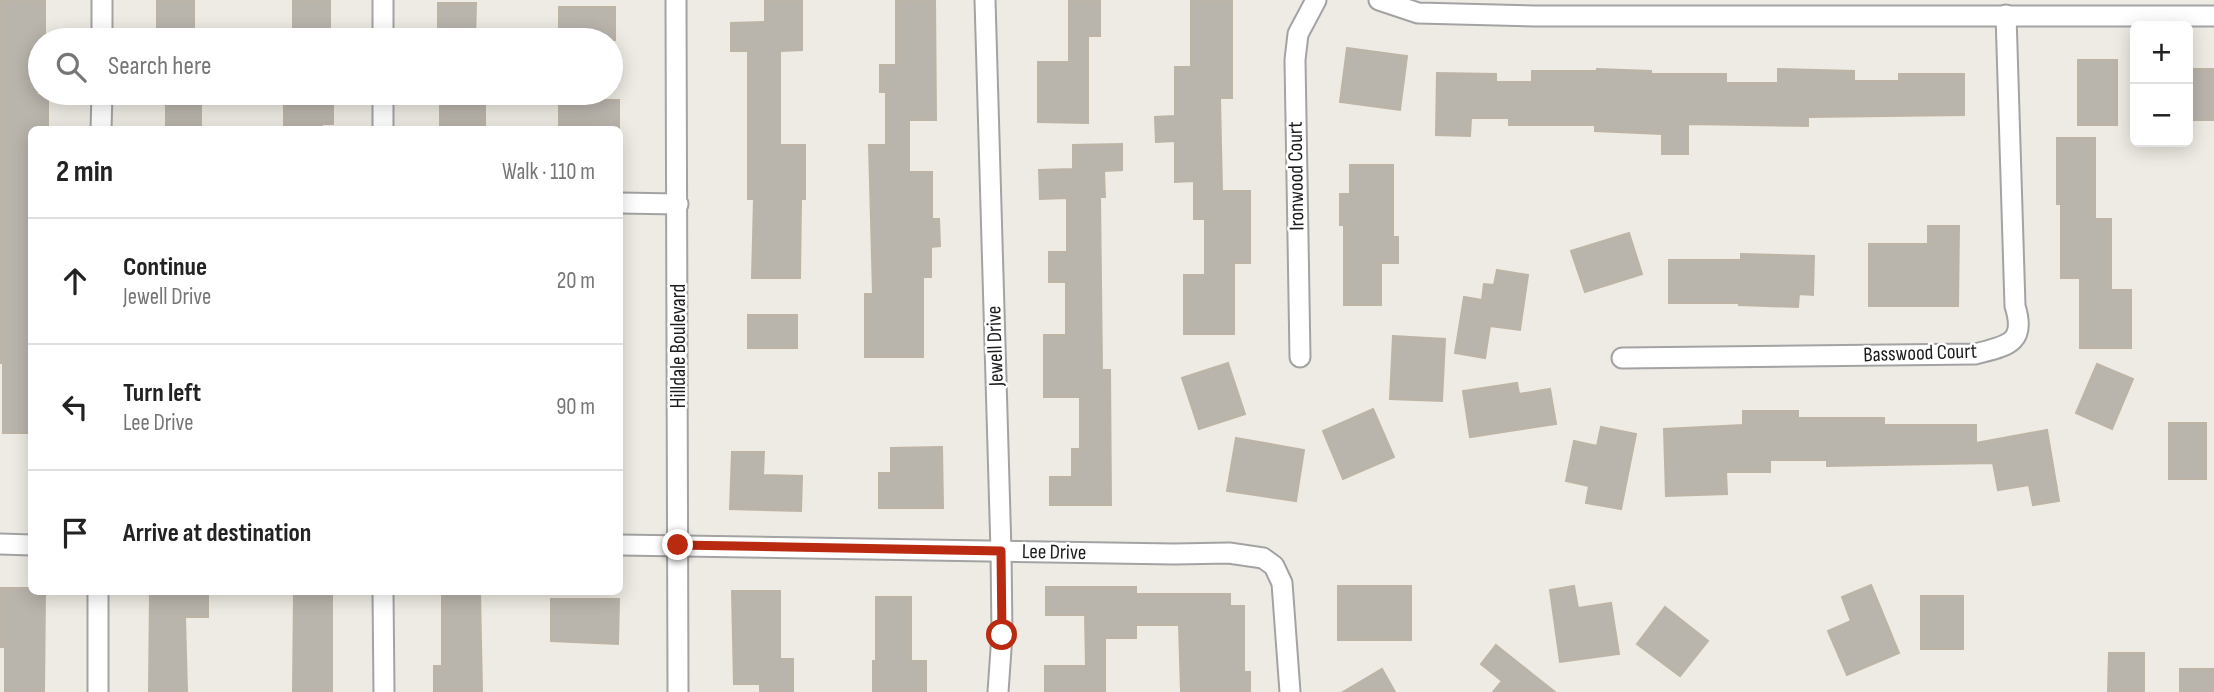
<!DOCTYPE html>
<meta charset="utf-8">
<style>
body{margin:0;font-family:"Sofia Sans Condensed",sans-serif;background:#f2f2f2;color:#222}
.controls{position:absolute;right:21px;top:21px;display:grid;overflow:hidden;border-radius:10px;box-shadow:0 4px 18px #0003}
.controls button{width:63px;height:63px;display:grid;place-items:center;padding:0;border:0;border-bottom:2px solid #e0e0e0;background:#fff;color:#222;font:35px sans-serif}
.stop{position:absolute;width:21px;height:21px;margin:-16px;border:5px solid #b92a10;border-radius:50%;background:#fff}
.stop.end{background:#b92a10;border-color:#fff;box-shadow:0 2px 7px #0008}
.list{margin:0;padding:0;list-style:none}
h2{display:flex;justify-content:space-between;align-items:center;height:91px;margin:0;padding:0 28px;font-size:30px}
h2 small{font-size:23px;font-weight:400;color:#767676}
.list li{display:grid;grid-template-columns:46px 1fr auto;gap:21px;align-items:center;box-sizing:border-box;height:126px;padding:0 28px;border-top:2px solid #e0e0e0}
.list b{display:block;font-size:26px;white-space:nowrap}
.list p{margin:0;font-size:23px;white-space:nowrap;color:#767676}
.list em{font-size:23px;font-style:normal;color:#767676}
.icon{flex:none;width:38px;height:38px;fill:none;stroke:currentColor;stroke-width:2;stroke-linecap:round;stroke-linejoin:round}
.map{position:relative;flex:none;width:2214px;height:692px;overflow:hidden}
.search{position:absolute;background:#fff;box-shadow:0 4px 18px #0003;left:28px;top:28px;width:595px;height:77px;display:flex;align-items:center;gap:18px;box-sizing:border-box;padding:0 24px;border-radius:38px;color:#767676;font-size:26px}
.panel{position:absolute;background:#fff;box-shadow:0 4px 18px #0003;left:28px;top:126px;width:595px;height:469px;border-radius:10px}
.map>svg:first-child{display:block}
.building{fill:#b9b4ac;stroke:#bdb4a6;stroke-width:2}
.lines{fill:none;stroke-linecap:round;stroke-linejoin:round}
.street-casing{stroke:#a3a3a3;stroke-width:23}
.street{stroke:#fff;stroke-width:19}
.route{stroke:#b92a10;stroke-width:9}
.labels{text-anchor:middle;dominant-baseline:central;stroke-width:5;stroke-linejoin:round;paint-order:stroke}
.street-label{font-size:21px;fill:#1c1c1c;stroke:#fff}
</style>
<div class="map">
<svg width="2214" height="692" viewBox="0 0 2214 692">
<rect width="100%" height="100%" fill="#edebe3"/>
<g class="building">
<path d="M0 0H45V40H40V52H37V95H48V130H32V433H3V363H0Z"/>
<rect x="157" y="0" width="37" height="40"/>
<rect x="293" y="0" width="37" height="40"/>
<path d="M765 0H802V50L780 51V145H805V199H801L800 278H752L754 199H748V51H731V23L765 22Z"/>
<path d="M896 0H935L936 120H909V172H932V219H939L940 246 931 247V277H923V357H865V294H873L869 145H886V92H880V65H896Z"/>
<path d="M1069 0H1100V36H1088V123L1038 122V62H1069Z"/>
<path d="M1191 0H1232V98H1220L1222 191H1250V263H1234V334H1184V275H1205V219H1194V181L1175 182V141L1156 142 1155 117 1175 116V67H1191Z"/>
<path d="M438 3H476L475 40H438Z"/>
<path d="M559 7H615V40H573V35H559Z"/>
<path d="M1347 48 1407 56 1400 110 1340 102Z"/>
<rect x="2078" y="60" width="39" height="65"/>
<path d="M1597 69 1651 71V74H1726V83H1778V69L1854 71V81H1899V74H1964V115L1808 117V126L1688 124V154H1662V134L1595 131V125H1509V118H1471L1470 136 1436 135 1437 73 1496 74V82H1532V71H1597Z"/>
<rect x="2188" y="69" width="26" height="51"/>
<rect x="166" y="97" width="35" height="33"/>
<rect x="440" y="97" width="45" height="33"/>
<path d="M284 98H333V124H322V130H284Z"/>
<rect x="559" y="100" width="60" height="30"/>
<path d="M2057 138H2095V219H2111V290H2131V348H2080V278H2061V204H2057Z"/>
<path d="M1122 144V170L1104 171 1105 197H1100L1102 370H1110L1111 505H1050V477H1072V449H1080V397H1044V335H1066V282H1049V252H1067V198L1040 199 1039 170 1073 169V145Z"/>
<path d="M1350 165H1393V237H1398V263H1381V305H1344V225H1340V194H1350Z"/>
<path d="M1928 226H1959L1958 306H1869V244H1928Z"/>
<path d="M1629 233 1642 274 1585 292 1571 251Z"/>
<path d="M1741 254 1814 256 1813 295 1799 294 1798 307 1739 305V303H1669V260H1741Z"/>
<path d="M1497 270 1528 275 1520 330 1490 326 1485 358 1455 353 1464 297 1482 300 1484 284 1494 285Z"/>
<rect x="748" y="315" width="49" height="33"/>
<path d="M1393 336 1445 339 1442 401 1390 399Z"/>
<path d="M1228 363 1245 414 1199 429 1182 378Z"/>
<path d="M2097 364 2133 379 2112 429 2076 413Z"/>
<path d="M1517 383 1519 394 1550 389 1556 424 1470 437 1463 391Z"/>
<path d="M1373 409 1394 457 1343 479 1323 431Z"/>
<path d="M1743 411H1798V418H1884V425H1976V443L2047 430 2059 501 2033 505 2029 485 1998 490 1993 463 1827 466V460H1770V472H1726L1727 494 1666 496 1664 429 1743 425Z"/>
<rect x="2169" y="423" width="37" height="56"/>
<path d="M1601 427 1636 434 1621 509 1586 503 1589 486 1566 481 1574 441 1597 446Z"/>
<path d="M1236 438 1304 450 1296 501 1227 491Z"/>
<path d="M942 447 943 508H879V473H891V448Z"/>
<path d="M732 452H764L763 475 802 476 801 511 730 509Z"/>
<path d="M1871 585 1899 653 1847 675 1828 631 1851 621 1842 597Z"/>
<rect x="1338" y="586" width="73" height="54"/>
<path d="M1574 586 1578 608 1611 603 1619 654 1560 662 1550 590Z"/>
<path d="M1046 587H1136V594H1230V606H1244V672H1250V692H1181L1179 625H1136V638H1105V692H1045V666H1086L1085 615H1046Z"/>
<path d="M0 588H32V592H45L44 692H5V647H0Z"/>
<path d="M732 591H780V659H793V692H760V684H734Z"/>
<path d="M150 592H208V617H185L187 692H149Z"/>
<path d="M294 592H332V692H293Z"/>
<path d="M442 592H480L482 692H434V666H442Z"/>
<rect x="1921" y="596" width="42" height="53"/>
<path d="M876 597H911V661H926V692H873V661H876Z"/>
<path d="M551 599H619L618 644 551 641Z"/>
<path d="M1665 607 1708 641 1680 676 1637 644Z"/>
<path d="M1496 645 1531 673 1555 692H1493L1502 681 1481 664Z"/>
<path d="M2109 653H2144V692H2108Z"/>
<path d="M1382 669 1395 692H1343Z"/>
<rect x="2180" y="669" width="34" height="23"/>
</g>
<g class="lines">
<g class="street-casing">
<g id="street">
<path d="M383 0V40"/>
<path d="M676 0 678 692"/>
<path d="M985 0 1001 551 1002 635 998 692"/>
<path d="M1379 0 1418 13 1535 16H2214"/>
<path d="M102 40V0"/>
<path d="M101 130 102 93"/>
<path d="M383 130V93"/>
<path d="M620 203 678 204"/>
<path d="M1300 357 1295 60 1298 34 1316 0"/>
<path d="M1622 358 1975 354C2006 346 2027 344 2015 306L2006 15"/>
<path d="M0 544 32 545"/>
<path d="M620 545 1174 554 1229 553 1263 558 1274 566 1282 583 1290 692"/>
<path d="M383 592 384 692"/>
<path d="M98 692V592"/>
</g>
</g>
<use href="#street" class="street"/>
</g>
<g class="lines">
<path class="route" d="M678 545 1001 551 1002 635"/>
</g>
<g class="labels">
<g class="street-label">
<text transform="translate(1296 176) rotate(-91)">Ironwood Court</text>
<text transform="translate(678 346) rotate(-90)">Hilldale Boulevard</text>
<text transform="translate(995 346) rotate(-92)">Jewell Drive</text>
<text transform="translate(1920 353) rotate(-2)">Basswood Court</text>
<text transform="translate(1054 552) rotate(1)">Lee Drive</text>
</g>
</g>
</svg>
<div class="controls">
<button>+</button>
<button>−</button>
</div>
<div class="stop" style="left:1002px;top:635px"></div>
<div class="stop end" style="left:678px;top:545px"></div>
<div class="search"><svg class="icon" aria-label="search" viewBox="0 0 24 24"><circle cx="10" cy="10" r="6"/><path d="M15 15l6 6"/></svg>Search here</div>
<section class="panel">
<h2>2 min<small>Walk · 110 m</small></h2>
<ul class="list">
<li><svg class="icon" aria-label="ahead" viewBox="0 0 24 24"><path d="M12 20V5M6 11l6-6 6 6"/></svg><div><b>Continue</b><p>Jewell Drive</p></div><em>20 m</em></li>
<li><svg class="icon" aria-label="left" viewBox="0 0 24 24"><path d="M17 20v-9H6M10 6l-5 5 5 5"/></svg><div><b>Turn left</b><p>Lee Drive</p></div><em>90 m</em></li>
<li><svg class="icon" aria-label="arrive" viewBox="0 0 24 24"><path d="M6 21V4h12l-3 4 3 4H6"/></svg><div><b>Arrive at destination</b></div></li>
</ul>
</section>
</div>
